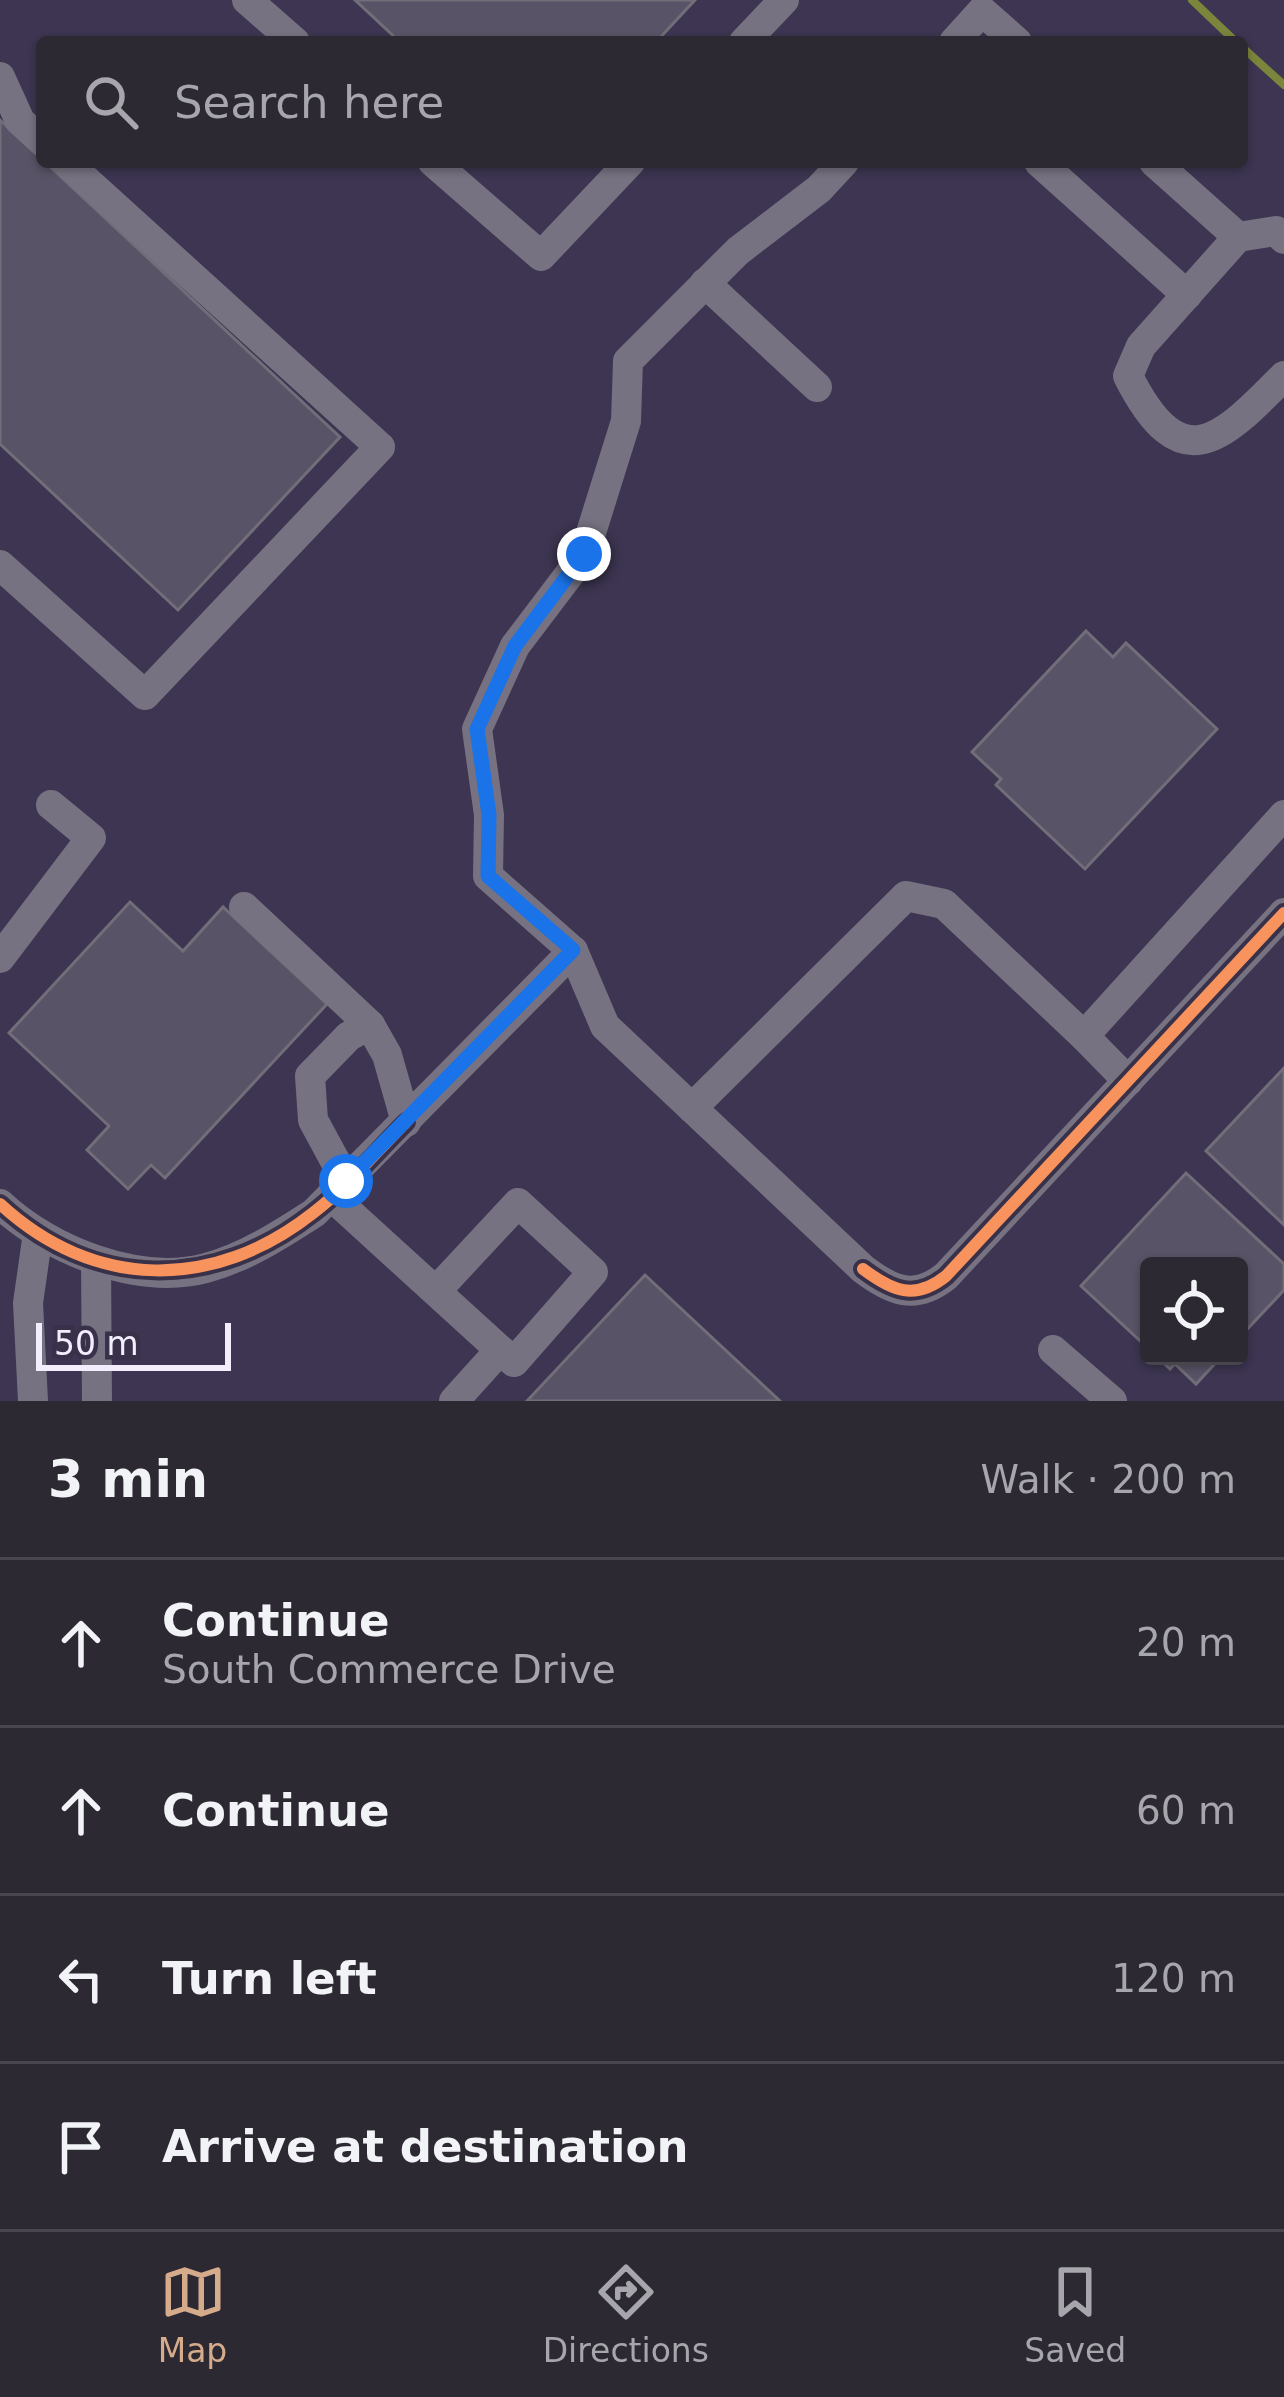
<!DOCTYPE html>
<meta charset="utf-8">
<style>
body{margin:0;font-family:"DejaVu Sans",sans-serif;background:#38353e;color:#f1f3f6}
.controls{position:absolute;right:36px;bottom:36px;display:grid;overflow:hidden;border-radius:12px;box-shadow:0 3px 9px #0004}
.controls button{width:108px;height:108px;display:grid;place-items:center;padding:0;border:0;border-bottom:3px solid #48454d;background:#2c2932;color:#f1f3f6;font:60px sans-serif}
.scale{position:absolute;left:36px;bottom:30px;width:195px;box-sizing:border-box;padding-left:12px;border:6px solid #f2eefe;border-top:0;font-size:33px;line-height:42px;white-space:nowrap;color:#f2eefe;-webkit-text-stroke:9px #383149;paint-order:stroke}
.stop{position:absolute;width:36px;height:36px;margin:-27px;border:9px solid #1a73e8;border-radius:50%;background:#fff}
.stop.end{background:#1a73e8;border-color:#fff;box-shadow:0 3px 12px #0008}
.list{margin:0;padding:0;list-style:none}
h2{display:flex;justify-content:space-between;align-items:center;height:156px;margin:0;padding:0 48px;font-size:51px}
h2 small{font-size:39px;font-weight:400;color:#a6a6ac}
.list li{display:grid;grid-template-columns:78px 1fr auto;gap:36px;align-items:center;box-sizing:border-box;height:168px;padding:0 48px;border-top:3px solid #48454d}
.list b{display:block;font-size:45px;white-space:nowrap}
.list p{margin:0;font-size:39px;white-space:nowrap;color:#a6a6ac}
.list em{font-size:39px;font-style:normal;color:#a6a6ac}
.icon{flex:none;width:66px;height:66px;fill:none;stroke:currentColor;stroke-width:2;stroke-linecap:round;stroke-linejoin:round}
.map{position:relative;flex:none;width:1284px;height:1401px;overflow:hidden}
.search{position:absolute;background:#2c2932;box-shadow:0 3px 9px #0004;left:36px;right:36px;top:36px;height:132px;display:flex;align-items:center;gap:30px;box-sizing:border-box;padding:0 42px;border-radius:12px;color:#a6a6ac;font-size:45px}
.sheet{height:828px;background:#2c2932}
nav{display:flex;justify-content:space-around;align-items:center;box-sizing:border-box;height:168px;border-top:3px solid #48454d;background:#2c2932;font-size:33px;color:#a6a6ac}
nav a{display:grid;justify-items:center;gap:6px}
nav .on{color:#d6ab8b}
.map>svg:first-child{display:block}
.built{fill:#3d3551;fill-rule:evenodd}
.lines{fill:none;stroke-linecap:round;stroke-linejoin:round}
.stream{stroke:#7c853c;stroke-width:8}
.building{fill:#585366;stroke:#716e79;stroke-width:3}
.minor{stroke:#767281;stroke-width:30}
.cycleway-casing{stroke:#383149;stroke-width:20}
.cycleway{stroke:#f8935d;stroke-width:12}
.route{stroke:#1a73e8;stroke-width:15}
</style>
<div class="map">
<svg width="1284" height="1401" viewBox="0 0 1284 1401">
<rect width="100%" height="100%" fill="#3a3743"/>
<path class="built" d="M0 0H1284V1401H0ZM42 42H1242V162H42ZM1149 1266H1239V1356H1149Z"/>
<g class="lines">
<g class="stream">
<path d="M1192 0 1236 42"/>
<path d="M1242 47 1284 85"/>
</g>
</g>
<g class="building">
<path d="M355 0H695L656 42H400Z"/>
<path d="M0 120 340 437 178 610 0 444Z"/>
<path d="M1086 631 1113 657 1126 643 1217 729 1085 869 996 785 1001 779 972 752Z"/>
<path d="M130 902 183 951 223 907 327 1004 165 1178 151 1165 128 1189 87 1150 109 1126 9 1033Z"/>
<path d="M1284 1068V1225L1206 1151Z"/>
<path d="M1186 1173 1284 1264V1290L1239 1338V1266H1149V1349L1081 1286Z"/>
<path d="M645 1275 780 1401H527Z"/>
<path d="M1156 1356H1222L1196 1384 1175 1364 1170 1369Z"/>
</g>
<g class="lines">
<g class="minor">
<path d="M247 0 295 42"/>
<path d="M744 42 784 0"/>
<path d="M954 42 982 11 1017 42"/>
<path d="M0 77 20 121 42 141"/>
<path d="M433 162 541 256 630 162"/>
<path d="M1039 162 1187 295"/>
<path d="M1154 162 1238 237"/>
<path d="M1284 239 1276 231 1238 237 1141 346 1128 376C1181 481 1221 440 1284 376"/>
<path d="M705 283 817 387"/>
<path d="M0 565 145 695 380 447 66 162"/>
<path d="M244 907 370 1025 387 1055 406 1122"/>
<path d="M573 951 605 1026 863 1269C892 1291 915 1301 946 1276L1284 913"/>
<path d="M0 958 91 838 51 805"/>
<path d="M1128 1081 1084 1036 1284 815"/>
<path d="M692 1108 906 896 944 904 1084 1036"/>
<path d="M346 1181 313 1120 310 1076 349 1036 370 1025"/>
<path d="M331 1196 500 1350 514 1362 593 1272 518 1203 436 1291"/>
<path d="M0 1204C49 1250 138 1286 206 1268 246 1257 280 1235 314 1213L573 951 488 876 489 815 477 729 515 646 584 555 626 421 628 361 738 251 819 189 844 162"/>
<path d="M96 1261 97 1401"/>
<path d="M1053 1350 1112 1401"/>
<path d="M33 1401 28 1303 38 1233"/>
<path d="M454 1401 500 1350"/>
</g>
<g class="cycleway-casing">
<g id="cycleway">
<path d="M0 1204C94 1291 214 1291 313 1213 347 1187 376 1152 406 1122"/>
<path d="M863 1269C892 1291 915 1301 946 1276L1284 913"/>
</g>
</g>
<use href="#cycleway" class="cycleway"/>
</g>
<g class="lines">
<path class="route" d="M346 1181 573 950 488 876 489 815 477 729 515 646 584 554"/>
</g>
</svg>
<div class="controls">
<button><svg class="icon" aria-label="locate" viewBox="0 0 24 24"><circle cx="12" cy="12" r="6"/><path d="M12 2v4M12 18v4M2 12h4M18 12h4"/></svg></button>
</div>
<div class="scale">50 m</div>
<div class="stop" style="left:346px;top:1181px"></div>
<div class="stop end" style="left:584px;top:554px"></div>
<div class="search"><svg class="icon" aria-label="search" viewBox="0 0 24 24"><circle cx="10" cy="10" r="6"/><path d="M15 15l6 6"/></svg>Search here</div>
</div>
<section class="sheet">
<h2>3 min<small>Walk · 200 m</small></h2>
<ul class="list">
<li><svg class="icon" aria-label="ahead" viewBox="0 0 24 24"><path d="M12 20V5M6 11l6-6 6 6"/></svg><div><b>Continue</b><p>South Commerce Drive</p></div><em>20 m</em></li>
<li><svg class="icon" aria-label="ahead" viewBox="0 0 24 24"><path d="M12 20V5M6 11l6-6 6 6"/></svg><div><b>Continue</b></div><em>60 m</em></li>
<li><svg class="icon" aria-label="left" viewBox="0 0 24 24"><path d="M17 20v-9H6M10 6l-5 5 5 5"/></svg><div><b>Turn left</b></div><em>120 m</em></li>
<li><svg class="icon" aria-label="arrive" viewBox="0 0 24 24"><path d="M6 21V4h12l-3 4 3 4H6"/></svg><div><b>Arrive at destination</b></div></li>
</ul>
</section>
<nav>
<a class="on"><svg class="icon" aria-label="map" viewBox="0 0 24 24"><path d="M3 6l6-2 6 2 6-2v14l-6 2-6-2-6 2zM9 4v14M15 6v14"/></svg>Map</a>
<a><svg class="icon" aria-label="directions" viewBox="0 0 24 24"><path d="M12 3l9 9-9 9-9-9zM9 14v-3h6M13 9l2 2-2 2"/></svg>Directions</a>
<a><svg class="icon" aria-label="saved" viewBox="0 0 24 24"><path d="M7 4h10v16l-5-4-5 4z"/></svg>Saved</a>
</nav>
